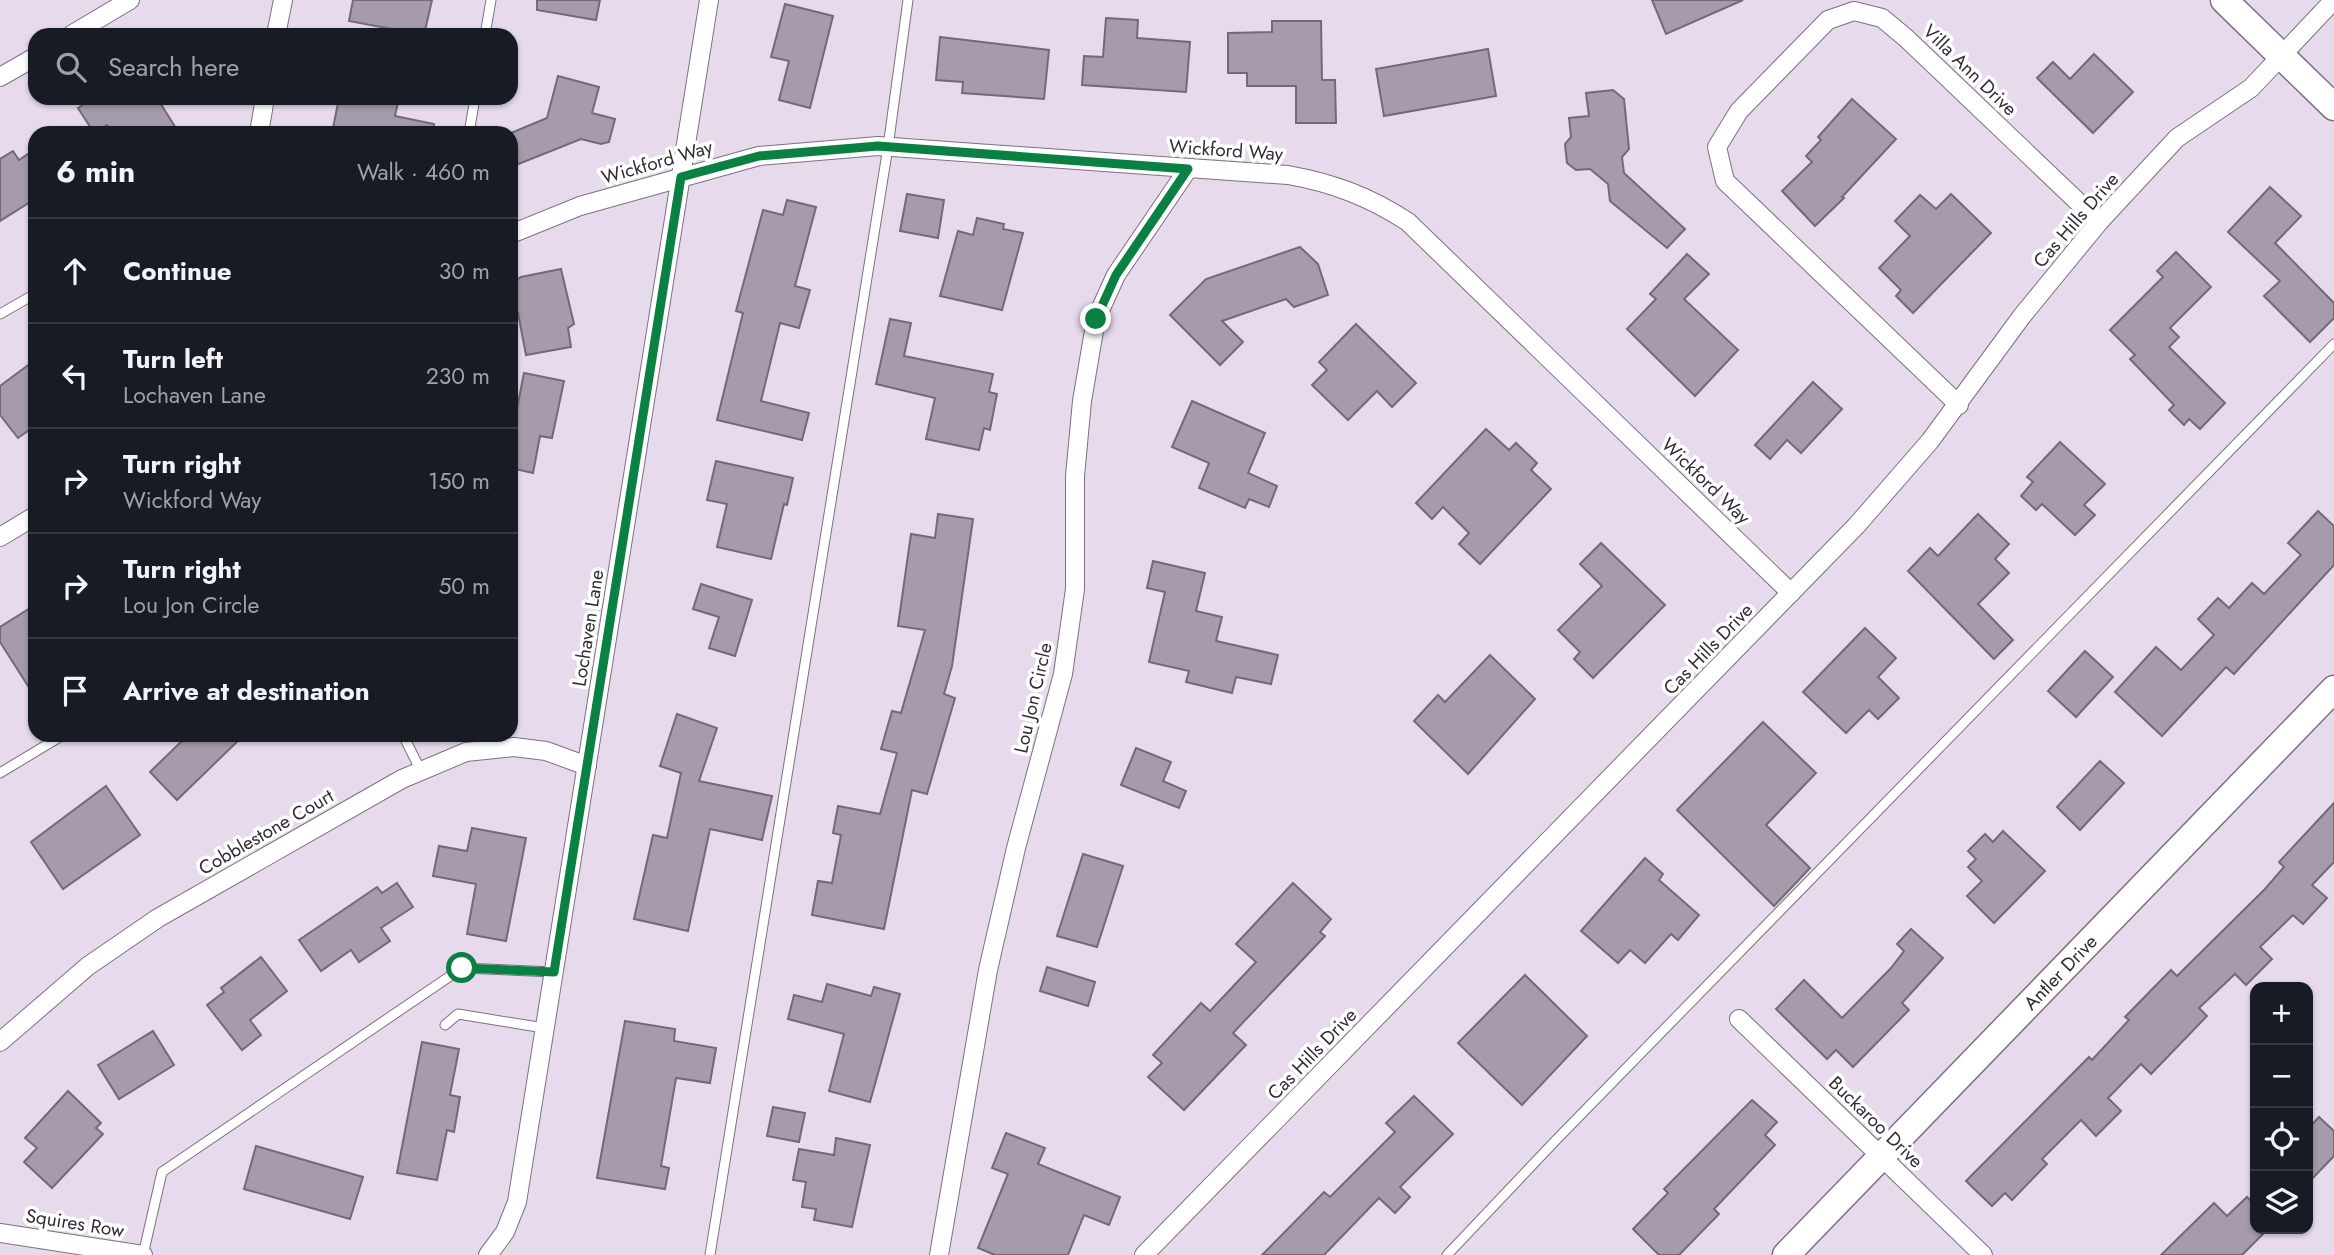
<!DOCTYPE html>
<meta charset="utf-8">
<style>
body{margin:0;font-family:Jost,sans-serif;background:#20242c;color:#f1f3f6}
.controls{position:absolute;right:21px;bottom:21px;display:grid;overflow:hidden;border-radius:14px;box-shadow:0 2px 5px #0004}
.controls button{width:63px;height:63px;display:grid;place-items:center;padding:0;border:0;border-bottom:2px solid #363941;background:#171b24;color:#f1f3f6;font:35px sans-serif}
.stop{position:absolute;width:21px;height:21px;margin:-16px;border:5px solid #0b8043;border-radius:50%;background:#fff}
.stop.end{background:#0b8043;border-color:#fff;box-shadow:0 2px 7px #0008}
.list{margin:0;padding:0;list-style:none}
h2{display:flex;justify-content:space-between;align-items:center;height:91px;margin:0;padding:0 28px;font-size:30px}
h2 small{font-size:23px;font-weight:400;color:#9ea1a6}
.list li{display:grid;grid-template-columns:46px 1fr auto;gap:21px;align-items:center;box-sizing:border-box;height:105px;padding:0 28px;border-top:2px solid #363941}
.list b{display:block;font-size:26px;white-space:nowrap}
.list p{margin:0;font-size:23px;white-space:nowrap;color:#9ea1a6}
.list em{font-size:23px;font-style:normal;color:#9ea1a6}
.icon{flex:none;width:38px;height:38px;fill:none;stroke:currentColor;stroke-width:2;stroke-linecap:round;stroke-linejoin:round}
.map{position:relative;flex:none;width:2334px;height:1255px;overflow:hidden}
.search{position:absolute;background:#171b24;box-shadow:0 2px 5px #0004;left:28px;top:28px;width:490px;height:77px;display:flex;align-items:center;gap:18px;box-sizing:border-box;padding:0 24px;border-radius:21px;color:#9ea1a6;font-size:26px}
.panel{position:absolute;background:#171b24;box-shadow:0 2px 5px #0004;left:28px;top:126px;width:490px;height:616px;border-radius:21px}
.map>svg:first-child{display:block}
.building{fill:#a69bab;stroke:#746979;stroke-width:2}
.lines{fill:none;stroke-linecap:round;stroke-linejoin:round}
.lane-casing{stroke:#7c7181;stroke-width:11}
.street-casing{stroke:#7c7181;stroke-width:20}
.secondary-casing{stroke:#7c7181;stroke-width:29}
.lane{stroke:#fff;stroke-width:9}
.street{stroke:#fff;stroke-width:18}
.secondary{stroke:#fff;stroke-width:26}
.route{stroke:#0b8043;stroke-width:9}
.labels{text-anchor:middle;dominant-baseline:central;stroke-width:7;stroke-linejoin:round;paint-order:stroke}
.street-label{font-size:19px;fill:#322d34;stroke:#fff}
</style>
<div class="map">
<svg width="2334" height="1255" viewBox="0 0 2334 1255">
<rect width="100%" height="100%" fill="#e6daec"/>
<g class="building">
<path d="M353 0H432L424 35 349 21Z"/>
<path d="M537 0H600L596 20 537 10Z"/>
<path d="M1652 0H1743L1666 34Z"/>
<path d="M785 4 833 16 810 108 779 100 789 61 771 57Z"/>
<path d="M1106 18 1138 20 1137 38 1190 42 1186 92 1082 85 1084 56 1103 57Z"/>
<path d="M1272 21H1321L1322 80H1335L1336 123H1296V86H1247V73H1228V33L1272 32Z"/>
<path d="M940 37 1049 50 1044 99 962 93 963 82 936 80Z"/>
<path d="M1488 49 1496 96 1384 116 1376 69Z"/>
<path d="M2094 54 2133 92 2093 133 2037 78 2053 62 2070 79Z"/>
<path d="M558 76 599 87 592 113 615 119 609 142 601 144 581 139 511 167V133L547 118Z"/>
<path d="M1613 90 1624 99 1629 149 1622 157 1624 173 1685 229 1667 248 1610 201 1608 184 1590 169 1576 170 1567 163 1565 144 1571 137 1569 118 1589 116 1586 93Z"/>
<path d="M94 98H157L179 133H112L107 125 94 133 78 108Z"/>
<path d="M339 98H399L395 116 434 124 433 133H332Z"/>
<path d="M1852 99 1896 139 1842 197 1844 198 1815 226 1782 191 1812 162 1806 156 1821 140 1818 137Z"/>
<path d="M35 149V199L0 221V159L13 151 19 160Z"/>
<path d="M2270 187 2301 216 2275 243 2334 303V318L2310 342 2264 296 2280 281 2228 232Z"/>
<path d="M907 194 944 200 938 238 900 231Z"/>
<path d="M1951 194 1991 233 1913 313 1896 296 1901 290 1879 268 1910 236 1895 221 1920 195 1936 209Z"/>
<path d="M787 200 816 207 795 286 810 290 799 328 780 323 761 401 809 413 802 440 717 420 743 313 736 311 763 210 783 215Z"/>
<path d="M977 218 1004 224 1003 229 1023 233 1002 310 940 296 958 231 973 235Z"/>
<path d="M1300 247 1318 264 1328 295 1294 307 1286 299 1222 321 1243 342 1220 365 1170 315 1206 279Z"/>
<path d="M2176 252 2211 287 2170 328 2179 337 2169 347 2225 403 2200 429 2189 419 2184 425 2169 410 2174 405 2130 359 2135 355 2110 330 2163 277 2157 271Z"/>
<path d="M1687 254 1709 274 1684 299 1738 350 1695 396 1627 329 1656 299 1650 294Z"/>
<path d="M561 269 574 324 568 328 571 347 526 355 518 313 511 318V283L521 277Z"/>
<path d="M890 319 911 323 904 356 993 374 989 392 997 394 990 430 984 428 979 450 926 439 935 398 876 384Z"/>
<path d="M1356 324 1416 383 1392 407 1377 391 1348 420 1312 385 1327 370 1319 362Z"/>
<path d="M35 360V426L18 438 0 415V386Z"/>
<path d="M524 373 564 381 552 438 540 436 533 473 511 468V439Z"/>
<path d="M1813 382 1842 409 1801 453 1787 440 1770 459 1755 445Z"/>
<path d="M1192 401 1265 433 1248 473 1277 486 1269 507 1249 499 1245 508 1199 488 1209 463 1172 447Z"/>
<path d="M1486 429 1509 450 1516 443 1537 463 1531 470 1551 489 1480 564 1459 544 1469 533 1443 507 1432 519 1416 503Z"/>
<path d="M2060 442 2105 484 2084 505 2095 515 2075 535 2042 504 2036 510 2021 496 2033 482 2027 477Z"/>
<path d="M716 461 793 478 787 505 784 504 771 559 717 547 727 504 707 500Z"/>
<path d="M2318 511 2334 526V565L2234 674 2226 667 2162 736 2115 692 2156 647 2181 670 2214 635 2198 619 2218 598 2229 608 2252 583 2264 594 2301 555 2288 543Z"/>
<path d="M938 514 973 519 952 666 944 694 955 698 927 794 912 790 884 929 812 915 818 881 832 883 841 835 833 833 838 806 880 814 897 753 881 749 892 711 901 713 925 630 898 626 911 534 935 538Z"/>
<path d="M1978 514 2009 544 1995 559 2009 573 1978 604 2013 640 1994 659 1908 571 1930 548 1938 556Z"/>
<path d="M1601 543 1665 605 1593 678 1574 659 1580 652 1558 630 1602 586 1580 564Z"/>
<path d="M1153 561 1205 573 1196 611 1222 617 1216 641 1278 655 1271 684 1236 677 1232 693 1186 682 1189 671 1149 662 1165 592 1147 588Z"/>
<path d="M701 584 752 600 735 656 709 648 719 617 693 609Z"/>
<path d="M35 605V697L0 642V627Z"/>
<path d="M1865 628 1896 658 1878 677 1899 698 1878 719 1869 710 1846 733 1803 692Z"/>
<path d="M2085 651 2113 677 2076 717 2048 691Z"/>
<path d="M1490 655 1535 699 1468 774 1414 721 1438 695 1445 702Z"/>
<path d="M677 714 717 728 699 781 772 796 762 840 710 829 688 931 634 919 653 835 667 838 681 773 660 766Z"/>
<path d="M1763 722 1816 773 1766 825 1810 868 1774 906 1677 810Z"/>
<path d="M188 735H244L177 800 150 772Z"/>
<path d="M1136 748 1171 762 1163 781 1186 791 1179 808 1121 785Z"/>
<path d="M2100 761 2124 783 2080 830 2057 807Z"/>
<path d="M106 786 140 835 63 889 31 842Z"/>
<path d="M2334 803V862L2312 885 2327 898 2303 924 2293 915 2260 947 2272 959 2246 985 2235 974 2199 1008 2207 1016 2151 1074 2141 1064 2108 1098 2121 1111 2096 1136 2081 1120 2042 1159 2047 1164 2012 1200 2005 1193 1992 1206 1966 1181 2089 1057 2092 1060 2129 1020 2125 1017 2171 970 2177 976 2265 889 2284 867 2279 862Z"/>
<path d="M472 828 526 838 506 941 467 934 476 884 433 876 439 846 467 851Z"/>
<path d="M2003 831 2045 871 1994 923 1967 896 1982 881 1968 867 1976 859 1968 851 1985 834 1993 842Z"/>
<path d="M1083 854 1123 866 1097 947 1057 936Z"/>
<path d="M1645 858 1663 874 1659 880 1699 915 1678 940 1671 934 1645 963 1630 950 1618 963 1581 931Z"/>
<path d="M397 883 413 907 381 928 390 941 359 962 351 950 321 971 299 940 377 887 382 893Z"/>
<path d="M1293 883 1331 919 1320 932 1325 936 1233 1033 1246 1045 1184 1110 1148 1077 1162 1063 1153 1055 1201 1003 1210 1011 1256 962 1236 944Z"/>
<path d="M1911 929 1943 958 1902 1003 1909 1010 1853 1067 1836 1050 1827 1059 1776 1009 1804 980 1842 1018 1891 968 1904 951 1897 944Z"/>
<path d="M261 957 287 991 250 1020 261 1035 242 1050 207 1005 224 992 221 988Z"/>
<path d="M1047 967 1095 982 1088 1006 1040 991Z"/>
<path d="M1525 975 1587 1036 1522 1105 1458 1043Z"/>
<path d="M827 984 871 996 874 987 900 994 870 1102 829 1091 844 1034 788 1019 794 995 822 1002Z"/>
<path d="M625 1021 675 1029 674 1041 716 1048 710 1083 676 1078 661 1166 669 1168 665 1189 597 1178Z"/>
<path d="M153 1031 174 1065 119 1099 98 1065Z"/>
<path d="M422 1042 459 1049 450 1095 460 1097 454 1132 447 1130 437 1180 397 1173Z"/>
<path d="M68 1091 101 1123 96 1128 103 1134 52 1188 24 1162 37 1148 25 1138Z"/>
<path d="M1414 1096 1453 1134 1400 1187 1410 1197 1395 1213 1379 1198 1324 1255H1262L1324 1192 1330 1197 1395 1132 1386 1123Z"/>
<path d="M1752 1100 1777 1122 1765 1135 1775 1145 1714 1209 1719 1214 1679 1255H1659L1633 1229 1668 1193 1664 1189Z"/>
<path d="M773 1107 805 1113 799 1142 767 1136Z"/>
<path d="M2319 1117 2334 1131V1156L2308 1183V1129Z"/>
<path d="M1006 1133 1045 1148 1038 1164 1120 1197 1109 1225 1084 1215 1068 1255H995L978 1248 1008 1174 992 1168Z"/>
<path d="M836 1138 870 1145 852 1227 814 1220 816 1209 802 1207 806 1182 793 1180 799 1149 834 1155Z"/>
<path d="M256 1146 363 1177 350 1219 244 1189Z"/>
<path d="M2247 1197 2255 1205V1229H2268L2242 1255H2161L2214 1203 2227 1216Z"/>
</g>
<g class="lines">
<g class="lane-casing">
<g id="lane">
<path d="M485 35 491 0"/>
<path d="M469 133 475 98"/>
<path d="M0 314 35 294"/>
<path d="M403 735 421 771"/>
<path d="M0 773 63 735"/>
<path d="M445 1025 458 1014 544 1028"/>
<path d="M143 1255 162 1172 462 968 554 972"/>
<path d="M710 1255 888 147 908 0"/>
<path d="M1447 1255 1557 1139 2334 344"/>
</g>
</g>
<g class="street-casing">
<g id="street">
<path d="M71 35 130 0"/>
<path d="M276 35 283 0"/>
<path d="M0 77 35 57"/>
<path d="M259 133 265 98"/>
<path d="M511 234 580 206 759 156 878 146 1288 175C1333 183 1370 197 1408 222L1791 593"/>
<path d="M1959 405 1725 181 1717 147 1739 111 1828 20 1854 11 1882 18 1906 38 2099 222"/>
<path d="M0 537 35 516"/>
<path d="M1739 1019 1983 1255"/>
<path d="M0 1042 88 966 158 918 402 779 466 752 514 747 546 751 587 766"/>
<path d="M0 1233 143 1255"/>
<path d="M488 1255 505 1232 517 1202 709 0"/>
<path d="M939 1255 988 970 1016 848 1063 674 1075 589V476L1082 401 1096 319 1116 275 1188 169"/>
<path d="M1144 1255 1857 525 1930 441 2022 316 2099 222 2177 138 2251 88 2334 0"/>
</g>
</g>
<g class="secondary-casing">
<g id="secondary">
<path d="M2224 0 2334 107"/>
<path id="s1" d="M1786 1255 2334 689"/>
</g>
</g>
<use href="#lane" class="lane"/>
<use href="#street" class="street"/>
<use href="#secondary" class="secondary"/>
</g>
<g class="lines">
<path class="route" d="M462 968 554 972 681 177 759 156 878 146 1188 169 1116 275 1096 319"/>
</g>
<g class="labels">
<g class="street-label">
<text transform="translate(1970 70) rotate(44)">Villa Ann Drive</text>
<text transform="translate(1226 150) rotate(4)">Wickford Way</text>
<text transform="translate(657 162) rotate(-16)">Wickford Way</text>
<text transform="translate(2076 220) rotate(-49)">Cas Hills Drive</text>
<text transform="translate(1706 481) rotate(44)">Wickford Way</text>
<text transform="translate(588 628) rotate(-81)">Lochaven Lane</text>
<text transform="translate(1708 649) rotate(-46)">Cas Hills Drive</text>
<text transform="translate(1033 698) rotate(-77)">Lou Jon Circle</text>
<text transform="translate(266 832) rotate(-30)">Cobblestone Court</text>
<text stroke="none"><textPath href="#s1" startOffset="394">Antler Drive</textPath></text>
<text transform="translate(1312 1054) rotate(-46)">Cas Hills Drive</text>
<text transform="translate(1876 1122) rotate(44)">Buckaroo Drive</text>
<text transform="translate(75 1223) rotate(9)">Squires Row</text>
</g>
</g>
</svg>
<div class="controls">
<button>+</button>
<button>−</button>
<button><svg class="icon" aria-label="locate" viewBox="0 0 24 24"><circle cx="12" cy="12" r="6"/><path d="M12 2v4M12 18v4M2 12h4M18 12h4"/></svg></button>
<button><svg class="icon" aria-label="layers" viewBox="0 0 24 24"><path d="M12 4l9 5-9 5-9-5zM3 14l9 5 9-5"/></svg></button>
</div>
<div class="stop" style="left:462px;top:968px"></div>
<div class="stop end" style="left:1096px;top:319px"></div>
<div class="search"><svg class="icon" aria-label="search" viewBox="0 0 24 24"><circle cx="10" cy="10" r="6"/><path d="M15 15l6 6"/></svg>Search here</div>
<section class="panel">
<h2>6 min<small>Walk · 460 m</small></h2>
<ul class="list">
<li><svg class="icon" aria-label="ahead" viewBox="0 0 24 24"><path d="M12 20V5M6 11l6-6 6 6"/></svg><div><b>Continue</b></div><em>30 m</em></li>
<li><svg class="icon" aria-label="left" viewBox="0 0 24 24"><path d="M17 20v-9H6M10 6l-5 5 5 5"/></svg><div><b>Turn left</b><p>Lochaven Lane</p></div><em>230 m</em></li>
<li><svg class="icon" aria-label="right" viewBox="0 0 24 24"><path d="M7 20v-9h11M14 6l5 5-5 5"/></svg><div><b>Turn right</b><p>Wickford Way</p></div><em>150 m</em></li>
<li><svg class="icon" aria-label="right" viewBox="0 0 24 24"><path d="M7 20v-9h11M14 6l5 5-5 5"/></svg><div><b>Turn right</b><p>Lou Jon Circle</p></div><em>50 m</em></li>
<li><svg class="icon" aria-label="arrive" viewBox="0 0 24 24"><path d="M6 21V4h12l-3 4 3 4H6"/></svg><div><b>Arrive at destination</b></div></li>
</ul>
</section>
</div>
